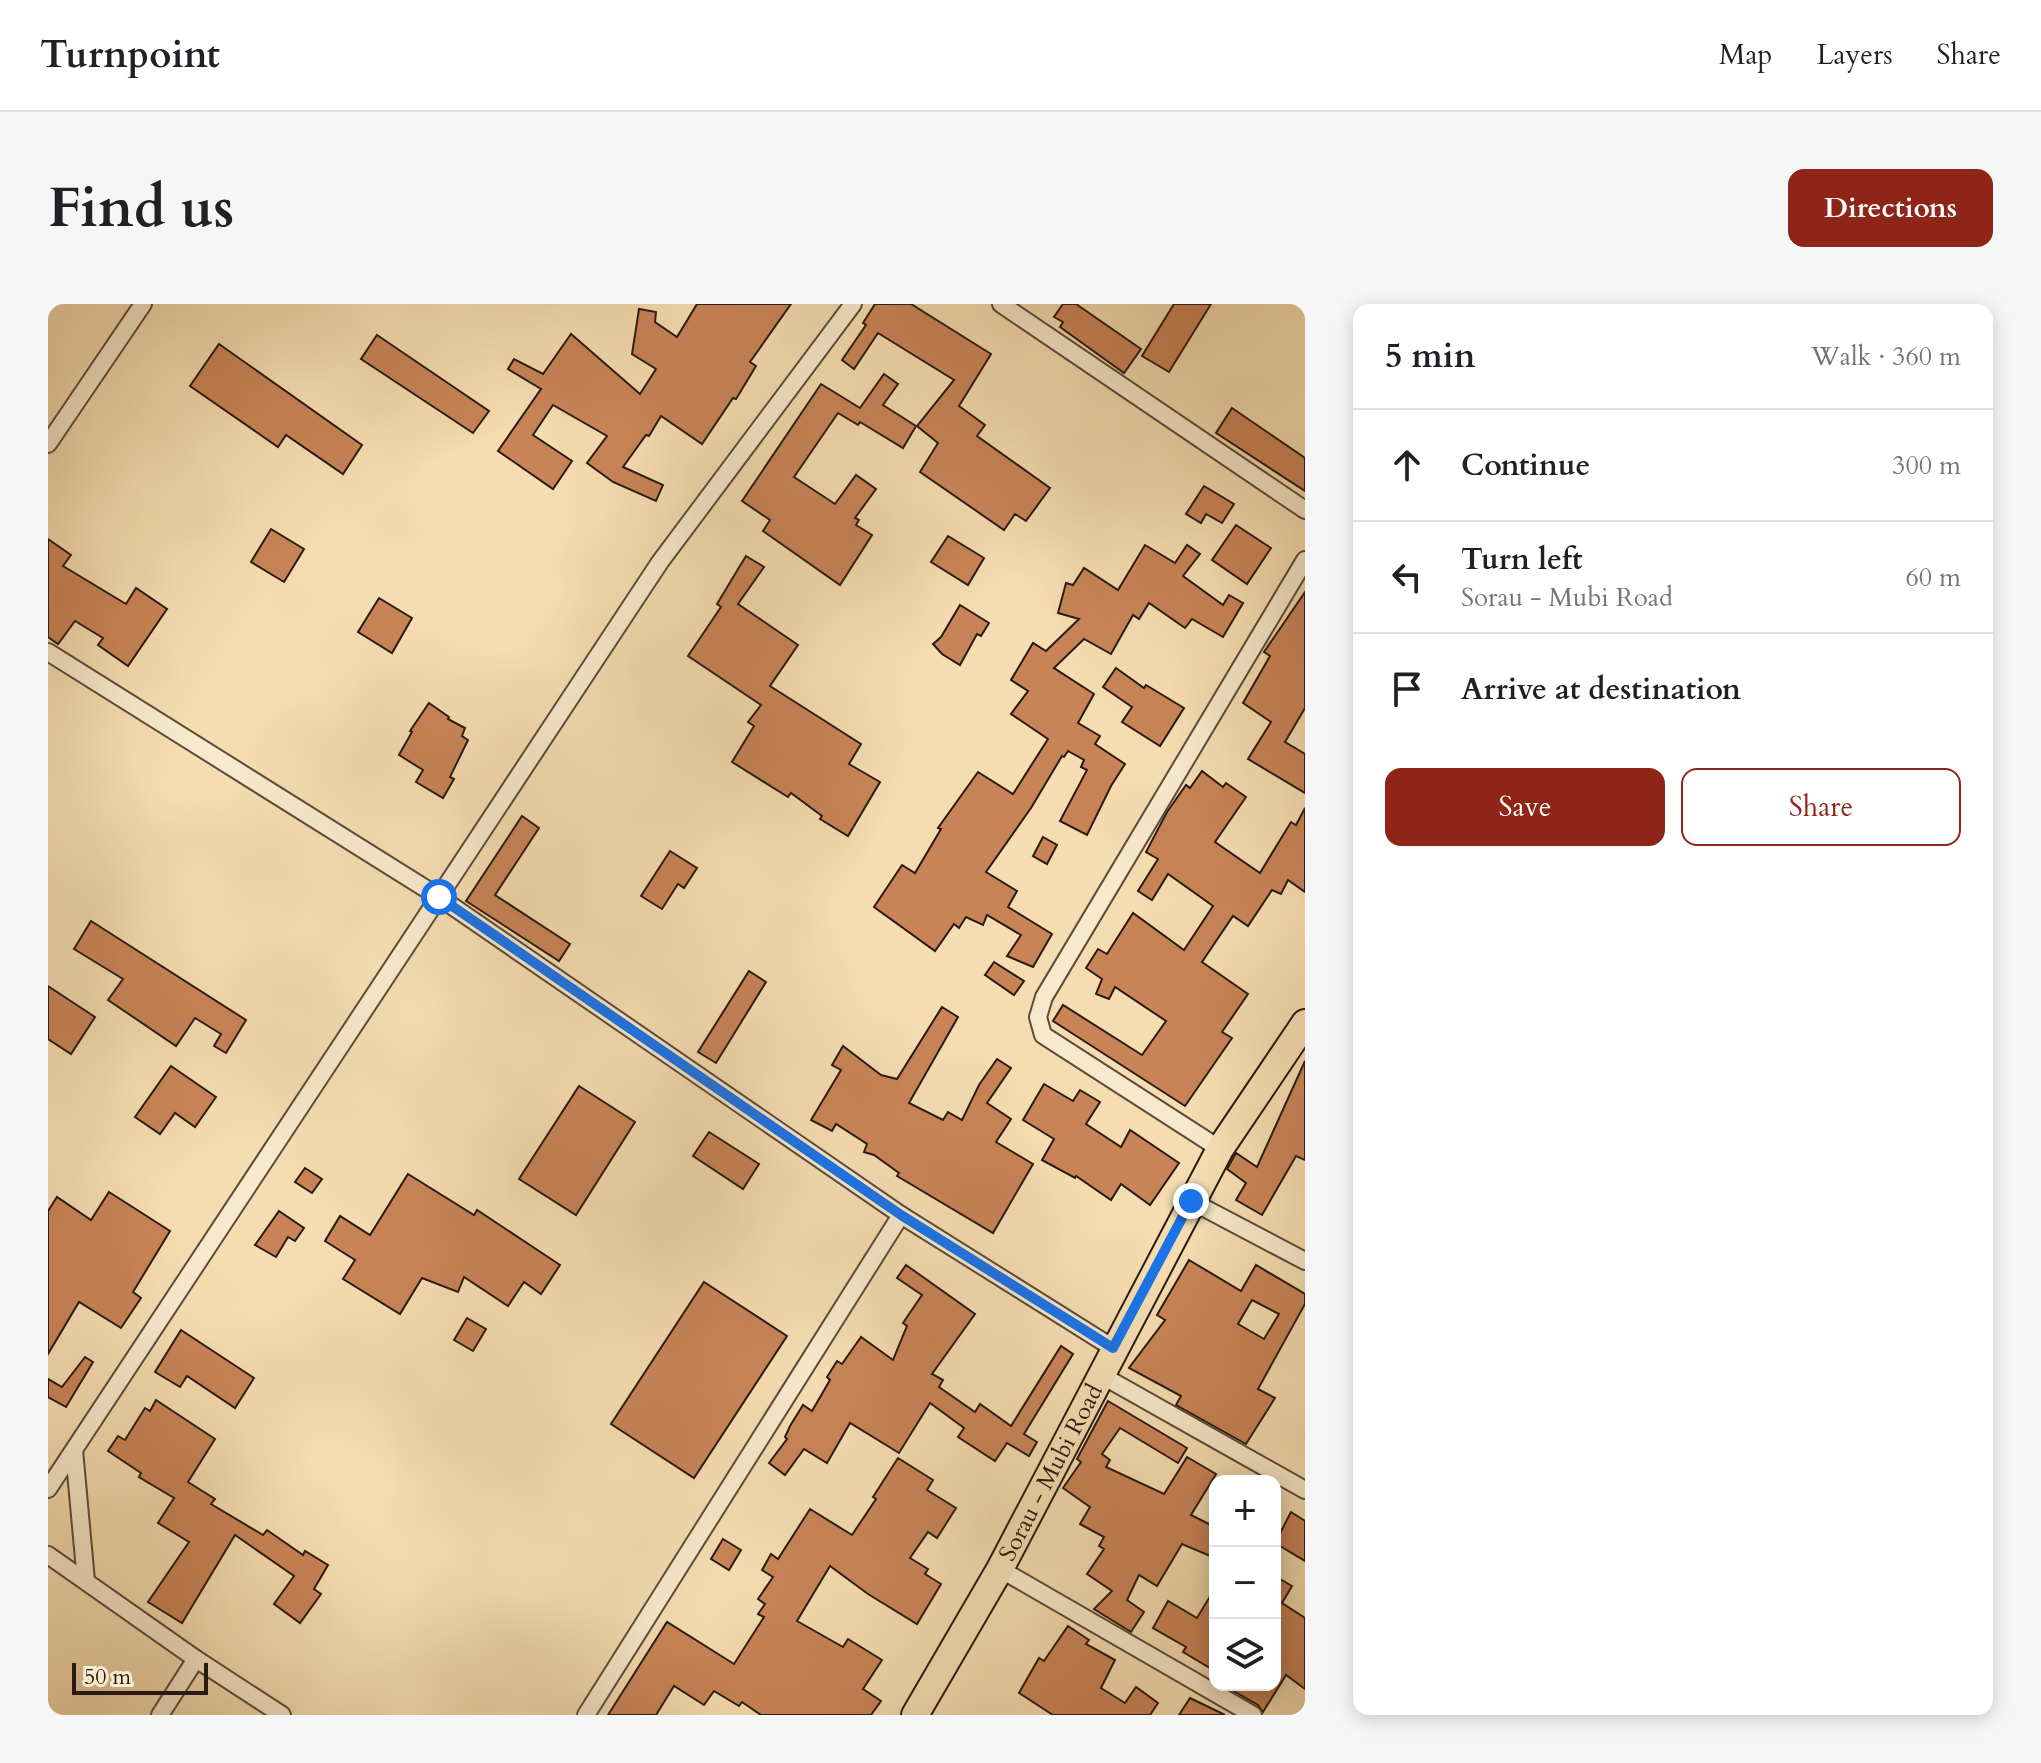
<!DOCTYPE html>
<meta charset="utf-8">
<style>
body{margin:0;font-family:Cardo,serif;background:#f6f6f6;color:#202124}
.controls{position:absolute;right:24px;bottom:24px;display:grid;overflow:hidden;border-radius:16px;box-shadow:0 4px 20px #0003}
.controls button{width:72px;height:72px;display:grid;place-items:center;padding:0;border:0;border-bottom:2px solid #e0e0e0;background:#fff;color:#202124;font:40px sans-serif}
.scale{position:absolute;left:24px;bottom:20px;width:136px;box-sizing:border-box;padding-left:8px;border:4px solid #2a1a12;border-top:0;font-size:22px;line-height:28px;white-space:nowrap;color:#2a1a12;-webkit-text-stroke:6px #f8e9cc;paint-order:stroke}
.stop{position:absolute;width:24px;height:24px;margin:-18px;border:6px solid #1a73e8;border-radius:50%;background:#fff}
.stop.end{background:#1a73e8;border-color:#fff;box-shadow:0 2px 8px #0008}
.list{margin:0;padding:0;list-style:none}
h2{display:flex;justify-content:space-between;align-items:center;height:104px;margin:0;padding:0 32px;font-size:34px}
h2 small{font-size:26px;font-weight:400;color:#757577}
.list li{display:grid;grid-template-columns:52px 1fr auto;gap:24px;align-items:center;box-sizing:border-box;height:112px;padding:0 32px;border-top:2px solid #e0e0e0}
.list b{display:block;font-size:30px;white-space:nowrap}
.list p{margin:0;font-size:26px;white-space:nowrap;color:#757577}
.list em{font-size:26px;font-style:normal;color:#757577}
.actions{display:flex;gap:16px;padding:24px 32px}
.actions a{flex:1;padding:18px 0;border:2px solid #8f2418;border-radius:16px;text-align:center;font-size:28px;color:#8f2418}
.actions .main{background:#8f2418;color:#fff}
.icon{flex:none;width:44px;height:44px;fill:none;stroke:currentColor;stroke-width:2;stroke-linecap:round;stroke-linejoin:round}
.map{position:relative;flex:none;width:1257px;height:1411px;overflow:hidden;border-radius:16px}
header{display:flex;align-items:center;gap:48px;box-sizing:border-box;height:112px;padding:0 40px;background:#fff;border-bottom:2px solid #e0e0e0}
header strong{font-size:38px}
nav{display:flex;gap:44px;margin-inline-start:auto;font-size:28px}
.intro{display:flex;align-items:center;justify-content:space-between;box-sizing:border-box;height:192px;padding:0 48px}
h1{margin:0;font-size:56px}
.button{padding:20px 36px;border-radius:16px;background:#8f2418;color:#fff;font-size:28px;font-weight:700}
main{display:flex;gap:48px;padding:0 48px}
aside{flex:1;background:#fff;border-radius:16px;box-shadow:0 4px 20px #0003}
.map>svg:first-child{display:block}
.building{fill:#c88457;stroke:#2a1a12;stroke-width:2;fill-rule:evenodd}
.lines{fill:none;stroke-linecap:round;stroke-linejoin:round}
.street-casing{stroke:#5d4b3a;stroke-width:20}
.primary-casing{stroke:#2a1a12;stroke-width:30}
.street{stroke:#f8e9cc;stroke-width:16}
.primary{stroke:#f5ddb1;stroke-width:26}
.route{stroke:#1a73e8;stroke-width:10}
.labels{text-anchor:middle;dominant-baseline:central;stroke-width:7;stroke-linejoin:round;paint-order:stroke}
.street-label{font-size:24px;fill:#2a1a12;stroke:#f8e9cc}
</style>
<header>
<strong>Turnpoint</strong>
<nav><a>Map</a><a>Layers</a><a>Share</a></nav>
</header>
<div class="intro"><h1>Find us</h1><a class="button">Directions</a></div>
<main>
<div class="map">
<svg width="1257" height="1411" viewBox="0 0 1257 1411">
<rect width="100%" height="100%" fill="#f5ddb1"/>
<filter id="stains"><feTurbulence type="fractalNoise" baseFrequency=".0025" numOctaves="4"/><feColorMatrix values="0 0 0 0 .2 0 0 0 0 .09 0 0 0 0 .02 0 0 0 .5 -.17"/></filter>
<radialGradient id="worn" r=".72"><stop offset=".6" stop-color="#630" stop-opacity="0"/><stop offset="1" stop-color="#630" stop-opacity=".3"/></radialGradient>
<g class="building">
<path d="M649 0H743L702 58 708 62 688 95 685 94 654 140 613 112 601 132 598 131 575 163 615 181 608 197 565 178 539 159 559 132 505 101 485 131 524 157 505 185 450 147 493 85 460 65 466 55 495 70 523 30 592 90 608 65 584 50 591 5 608 8 607 18 629 33Z"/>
<path d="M827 0H863L943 50 911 102 937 121 929 132 1002 184 978 217 967 210 956 226 872 168 890 139 869 122 906 76 830 29 806 65 794 56 818 21 815 19Z"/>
<path d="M1015 0H1028L1093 45 1076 69 1012 23 1015 18 1006 13Z"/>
<path d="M1126 0H1163L1121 68 1094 52Z"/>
<path d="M329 31 441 107 425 129 313 55Z"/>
<path d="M171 40 314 141 295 170 238 131 230 143 142 82Z"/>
<path d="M836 70 850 80 835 101 868 122 855 144 812 118 810 121 790 109 746 173 787 200 808 171 828 185 807 214 811 216 808 221 824 231 792 281 715 227 722 216 694 197 773 80 812 104Z"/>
<path d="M1184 104 1257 154V187L1168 129Z"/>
<path d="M1156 182 1186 200 1174 219 1158 210 1153 219 1138 210Z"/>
<path d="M1188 221 1223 244 1199 280 1164 256Z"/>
<path d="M223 225 256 245 236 278 203 258Z"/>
<path d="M900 232 936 254 920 281 883 258Z"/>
<path d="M0 235 23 251 15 262 78 300 88 284 119 305 80 362 50 341 55 334 27 317 10 340 0 333Z"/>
<path d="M1097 241 1127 259 1139 241 1152 250 1135 272 1175 301 1181 291 1195 299 1175 333 1144 315 1137 324 1101 299 1091 315 1085 311 1063 350 1036 335 1006 364 1046 390 1030 419 1052 432 1047 440 1077 460 1063 482 1039 531 1012 517 1039 466 1033 463 1036 456 1020 447 1016 453 1014 452 983 504 938 568 969 587 960 603 1004 630 985 663 959 652 973 631 939 611 935 621 918 613 911 624 906 620 887 647 826 603 854 561 867 569 893 525 890 524 930 468 965 490 1000 435 963 410 980 387 963 376 985 339 998 347 1031 315 1010 309 1018 279 1025 281 1036 264 1070 286Z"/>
<path d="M698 252 716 263 690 300 750 341 722 382 813 440 801 460 832 478 800 532 772 515 774 512 743 489 740 493 684 458 706 422 700 418 713 401 640 352 673 303 669 300Z"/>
<path d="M1257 288V404L1237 438 1257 450V489L1200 455 1223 418 1195 399 1222 352 1216 348Z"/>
<path d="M331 294 364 314 344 349 310 328Z"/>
<path d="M912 301 941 319 933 332 929 330 912 361 894 350 885 340 893 333Z"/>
<path d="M1068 364 1096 384 1098 381 1136 404 1112 442 1074 418 1084 403 1055 383Z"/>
<path d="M381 399 401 413 400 415 417 424 414 432 420 436 402 473 406 475 395 494 368 478 375 466 351 451 364 428 362 427Z"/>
<path d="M1154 467 1175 483 1178 479 1198 493 1167 538 1212 569 1243 518 1248 521 1257 504V588L1240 576 1233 590 1224 586 1200 622 1185 612 1154 658 1200 690 1174 728 1184 734 1137 802 1005 717 1015 701 1094 751 1118 717 1067 683 1061 695 1048 690 1054 675 1038 664 1050 645 1059 650 1085 609 1136 646 1165 602 1120 570 1104 596 1090 587 1110 555 1098 548 1119 508 1138 481 1142 484Z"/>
<path d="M474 512 491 524 447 591 522 640 511 657 418 597Z"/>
<path d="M995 533 1009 541 999 560 985 552Z"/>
<path d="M622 547 649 564 636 584 630 580 614 605 593 592Z"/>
<path d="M43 617 198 716 178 749 166 742 173 730 147 714 128 742 60 696 75 675 26 645Z"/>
<path d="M946 658 976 677 966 691 937 671Z"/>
<path d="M701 667 718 678 668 759 650 748Z"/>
<path d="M0 682 47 713 23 750 0 735Z"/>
<path d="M894 703 910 713 861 799 895 816 900 808 914 816 931 781 949 755 963 764 939 799 963 815 948 838 985 860 945 929 849 872 851 869 826 851 816 848 819 840 788 820 784 827 763 816 793 766 784 761 795 742 833 771 849 775Z"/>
<path d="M1257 757V856L1248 852 1214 911 1188 896 1198 879 1179 865 1188 849 1209 863Z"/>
<path d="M123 762 168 793 147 823 127 809 112 830 87 813Z"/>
<path d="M996 780 1025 797 1032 786 1052 798 1038 820 1073 843 1082 826 1131 859 1102 901 1073 880 1063 896 1028 872 1027 874 994 856 1006 835 975 816Z"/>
<path d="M531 782 587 818 528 911 471 875Z"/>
<path d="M661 828 711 860 695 885 645 852Z"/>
<path d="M257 864 274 875 264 889 247 878Z"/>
<path d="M360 870 426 911 429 906 512 961 493 990 476 978 460 1002 416 973 410 988 374 974 352 1010 295 975 307 956 277 937 292 912 322 931Z"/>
<path d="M61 888 122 927 85 988 93 994 73 1024 31 998 0 1050V907L9 893 43 916Z"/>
<path d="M231 907 256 924 247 937 240 933 228 953 207 941Z"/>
<path d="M1141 956 1193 987 1208 961 1257 990V1000L1210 1085 1227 1094 1198 1140 1128 1101 1133 1092 1081 1064 1117 1016 1109 1011ZM1204 996 1231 1010 1216 1035 1190 1020Z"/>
<path d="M858 961 927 1010 884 1070 895 1076 891 1083 927 1108 932 1100 963 1122 1013 1042 1025 1050 976 1130 989 1138 981 1152 959 1139 947 1157 910 1133 916 1124 882 1099 851 1149 802 1119 779 1159 756 1145 737 1171 721 1159 739 1135 737 1133 742 1122 755 1101 764 1107 782 1076 779 1073 789 1057 794 1060 813 1033 845 1056 859 1022 855 1019 874 991 849 974Z"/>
<path d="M656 978 739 1032 646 1174 563 1120Z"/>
<path d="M419 1014 438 1025 425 1047 406 1036Z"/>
<path d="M133 1026 206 1074 187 1104 139 1072 132 1083 107 1068Z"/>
<path d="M37 1053 45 1058 18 1103 0 1093V1075L14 1083Z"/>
<path d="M108 1096 167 1135 140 1178 167 1195 163 1200 215 1231 219 1226 255 1251 257 1247 280 1261 266 1285 273 1290 252 1319 226 1300 246 1272 187 1231 134 1319 100 1298 141 1238 110 1219 126 1194 91 1173 93 1169 60 1147 70 1132 77 1136 97 1104 102 1107Z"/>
<path d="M1060 1097 1139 1144 1130 1159 1072 1124 1054 1150 1062 1156 1058 1163 1116 1190 1139 1153 1168 1170 1143 1211 1167 1223V1254L1134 1240 1109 1282 1091 1271 1079 1296 1096 1308 1083 1328 1046 1305 1064 1287 1039 1270 1056 1245 1051 1242 1056 1233 1032 1220 1042 1203 1015 1184 1033 1158 1029 1155Z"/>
<path d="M850 1154 885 1176 879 1186 908 1204 889 1234 880 1228 862 1254 880 1265 877 1270 893 1280 869 1320 820 1290 782 1262 749 1317 795 1343 800 1335 834 1356 815 1385 833 1397 823 1411H713L694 1398 691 1402 666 1387 656 1401 626 1382 608 1411H560L619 1318 686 1360 716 1313 710 1310 717 1300 710 1295 725 1273 714 1266 723 1250 730 1255 762 1205 804 1231 828 1195 825 1193Z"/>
<path d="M1243 1208 1257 1217V1257L1227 1239Z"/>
<path d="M675 1235 693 1246 681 1266 663 1255Z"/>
<path d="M1227 1272 1244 1282 1234 1299 1257 1314V1385L1238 1371 1215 1408 1210 1401 1175 1381H1227Z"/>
<path d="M1167 1284V1367L1135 1348 1138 1343 1105 1324 1120 1297 1149 1314Z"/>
<path d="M1020 1322 1041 1336 1038 1340 1067 1356 1053 1384 1077 1399 1088 1383 1110 1399 1102 1411H1005L971 1389 991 1354 996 1357Z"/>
<path d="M1142 1394 1177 1411H1131Z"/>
</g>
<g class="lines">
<g class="street-casing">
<g id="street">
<path d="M953 0 1257 206"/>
<path d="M0 140 95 0"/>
<path d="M0 348 391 593 853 911 1065 1044"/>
<path d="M1172 845 995 731 990 713 996 693 1257 256"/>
<path d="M1143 897 1257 957"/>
<path d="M1053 1071 1257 1186"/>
<path d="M26 1146 38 1277"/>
<path d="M0 1185 612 258 805 0"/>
<path d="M0 1251 148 1355 234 1411"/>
<path d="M952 1265 1205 1411"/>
<path d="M112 1411 148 1355"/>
<path d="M538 1411 853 911"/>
</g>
</g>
<g class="primary-casing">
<g id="primary">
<path id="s1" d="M867 1411 952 1265 1172 845 1257 719"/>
</g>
</g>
<use href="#street" class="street"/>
<use href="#primary" class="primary"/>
</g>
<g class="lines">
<path class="route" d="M391 593 853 911 1065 1044 1143 897"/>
</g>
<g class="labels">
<g class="street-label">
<text stroke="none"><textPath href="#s1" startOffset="278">Sorau - Mubi Road</textPath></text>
</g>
</g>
<rect width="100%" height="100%" filter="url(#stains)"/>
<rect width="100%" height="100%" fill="url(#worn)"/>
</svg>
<div class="controls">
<button>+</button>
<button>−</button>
<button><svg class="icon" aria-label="layers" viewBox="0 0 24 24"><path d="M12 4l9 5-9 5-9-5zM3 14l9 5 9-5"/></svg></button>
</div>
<div class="scale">50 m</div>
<div class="stop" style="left:391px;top:593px"></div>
<div class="stop end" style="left:1143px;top:897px"></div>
</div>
<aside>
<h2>5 min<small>Walk · 360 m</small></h2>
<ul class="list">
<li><svg class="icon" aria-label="ahead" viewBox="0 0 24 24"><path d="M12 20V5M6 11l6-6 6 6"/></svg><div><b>Continue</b></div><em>300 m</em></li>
<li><svg class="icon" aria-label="left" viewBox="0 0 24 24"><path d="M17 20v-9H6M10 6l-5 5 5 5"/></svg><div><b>Turn left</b><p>Sorau - Mubi Road</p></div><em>60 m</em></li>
<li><svg class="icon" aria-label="arrive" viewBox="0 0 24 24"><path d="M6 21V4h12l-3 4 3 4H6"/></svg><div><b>Arrive at destination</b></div></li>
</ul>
<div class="actions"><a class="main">Save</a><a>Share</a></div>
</aside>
</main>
